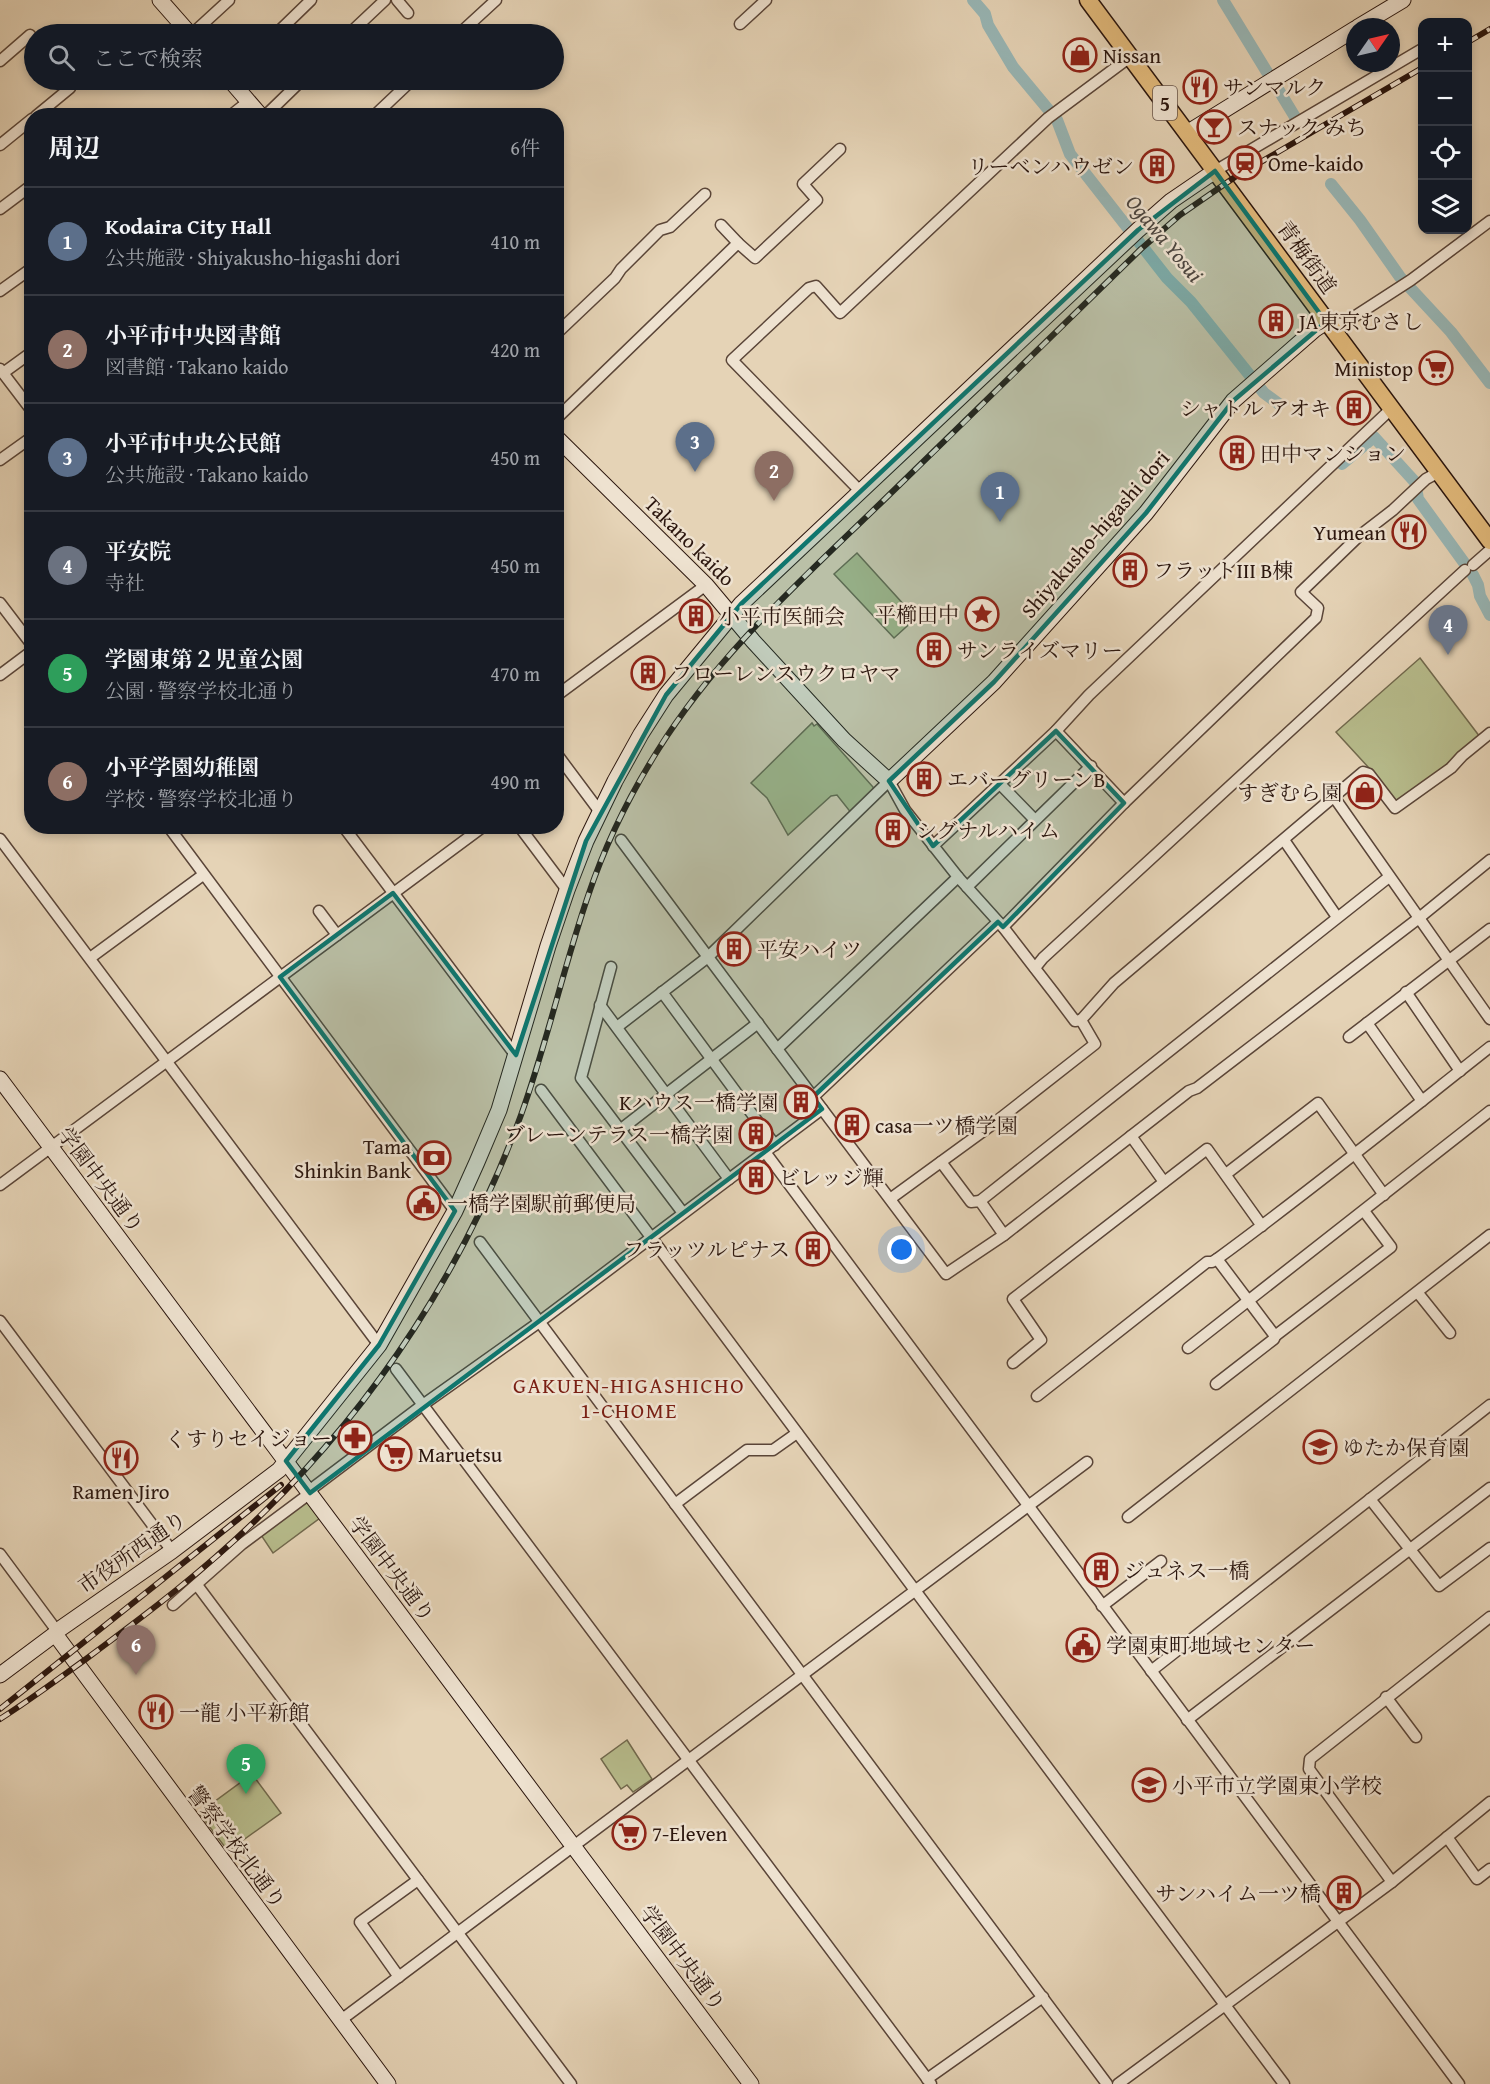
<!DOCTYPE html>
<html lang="ja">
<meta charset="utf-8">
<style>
body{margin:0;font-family:"Gentium Book Plus","Noto Serif JP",serif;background:#20242c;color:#f1f3f6}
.controls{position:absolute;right:18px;top:18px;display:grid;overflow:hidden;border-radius:12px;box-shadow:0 3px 9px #0003}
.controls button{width:54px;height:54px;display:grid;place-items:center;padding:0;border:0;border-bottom:2px solid #363941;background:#171b24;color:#f1f3f6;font:30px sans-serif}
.compass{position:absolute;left:1346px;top:18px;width:54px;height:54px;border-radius:50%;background:#171b24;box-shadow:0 3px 9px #0003;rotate:56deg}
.you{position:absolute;left:902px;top:1250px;width:21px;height:21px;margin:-15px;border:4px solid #fff;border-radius:50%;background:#1a73e8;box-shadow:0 0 0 9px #1a73e833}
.badge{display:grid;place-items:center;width:39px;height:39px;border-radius:50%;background:#d93025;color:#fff;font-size:20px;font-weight:700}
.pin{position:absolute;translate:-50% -50px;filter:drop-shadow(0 2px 3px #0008)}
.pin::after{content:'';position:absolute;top:32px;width:21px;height:18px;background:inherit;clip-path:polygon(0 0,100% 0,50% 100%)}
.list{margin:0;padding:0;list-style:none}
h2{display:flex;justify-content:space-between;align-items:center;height:78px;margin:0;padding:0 24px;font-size:26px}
h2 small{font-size:20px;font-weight:400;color:#9ea1a6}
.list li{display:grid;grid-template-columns:39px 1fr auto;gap:18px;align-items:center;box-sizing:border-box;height:108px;padding:0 24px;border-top:2px solid #363941}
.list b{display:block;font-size:22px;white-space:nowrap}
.list p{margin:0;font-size:20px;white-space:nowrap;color:#9ea1a6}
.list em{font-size:20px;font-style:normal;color:#9ea1a6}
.icon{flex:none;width:33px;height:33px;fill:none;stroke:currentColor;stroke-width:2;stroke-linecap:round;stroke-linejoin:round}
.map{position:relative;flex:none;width:1490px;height:2084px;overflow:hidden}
.search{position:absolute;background:#171b24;box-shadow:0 3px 9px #0003;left:24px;top:24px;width:540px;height:66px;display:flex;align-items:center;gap:15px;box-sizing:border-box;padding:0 21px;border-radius:33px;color:#9ea1a6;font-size:22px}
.panel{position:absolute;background:#171b24;box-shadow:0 3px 9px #0003;left:24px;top:108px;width:540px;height:726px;border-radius:24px}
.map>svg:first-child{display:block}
.green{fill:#b7bc8c;stroke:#71694d;stroke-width:1.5}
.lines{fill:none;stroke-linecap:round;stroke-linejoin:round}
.canal{stroke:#98b6b5;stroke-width:12}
.street-casing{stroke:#5a4538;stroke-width:13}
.secondary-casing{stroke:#2b160e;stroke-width:17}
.primary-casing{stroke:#2b160e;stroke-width:19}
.street{stroke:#eee2d0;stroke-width:10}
.secondary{stroke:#eee2d0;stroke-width:15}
.primary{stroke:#e2ba7b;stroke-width:16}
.rail-casing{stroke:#2b160e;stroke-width:6}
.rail{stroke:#eee2d0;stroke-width:4;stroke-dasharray:11;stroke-linecap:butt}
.marked{fill:#0f766e;fill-opacity:0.2;stroke:#0f766e;stroke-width:4.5;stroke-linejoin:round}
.labels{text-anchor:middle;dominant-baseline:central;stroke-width:5;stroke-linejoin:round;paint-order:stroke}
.shield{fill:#eee2d0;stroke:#665348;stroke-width:1.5}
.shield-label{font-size:20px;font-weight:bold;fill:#2b160e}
.poi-label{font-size:21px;fill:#2b160e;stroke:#eee2d0;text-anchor:start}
.street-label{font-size:21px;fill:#2b160e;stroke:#eee2d0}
.water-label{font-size:22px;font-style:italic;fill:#4c4640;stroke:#eee2d0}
.neighbourhood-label{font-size:22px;letter-spacing:1.5px;fill:#7a1f14;stroke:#eee2d0}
</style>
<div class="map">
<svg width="1490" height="2084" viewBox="0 0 1490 2084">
<rect width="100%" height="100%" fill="#e5d3b6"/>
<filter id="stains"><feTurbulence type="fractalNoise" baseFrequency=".00333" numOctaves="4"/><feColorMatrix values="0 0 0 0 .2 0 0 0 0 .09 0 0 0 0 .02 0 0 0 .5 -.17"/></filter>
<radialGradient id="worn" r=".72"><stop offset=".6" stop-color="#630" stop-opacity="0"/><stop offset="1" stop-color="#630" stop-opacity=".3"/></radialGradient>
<g class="green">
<path d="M857 553 916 618 894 638 834 574Z"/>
<path d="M1420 658 1480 737 1397 805 1369 768 1336 732Z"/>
<path d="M812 723 814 726 817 724 873 787 874 794 852 814 837 795 831 796 788 835 767 798 751 783Z"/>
<path d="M305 1497 320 1518 273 1553 259 1532Z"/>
<path d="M627 1740 652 1779 633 1792 627 1785 621 1789 601 1759Z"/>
<path d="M252 1774 281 1813 228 1851 199 1813Z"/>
</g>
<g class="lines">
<g class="canal">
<path d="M973 0 985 14 988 25 1013 67 1057 120 1070 154 1167 278 1191 302 1264 393 1279 404"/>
<path d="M1223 0 1267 72"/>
<path d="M1278 89 1295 117"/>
<path d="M1331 184 1360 220 1400 277 1451 332 1490 383"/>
<path d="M1342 464 1374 437 1415 482 1418 499 1473 575 1478 585 1480 596 1490 615"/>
</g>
<g class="street-casing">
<g id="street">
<path d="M397 0 408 13"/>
<path d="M740 24 766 0"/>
<path d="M192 34 229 0"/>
<path d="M276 34 311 0"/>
<path d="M349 34 385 0"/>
<path d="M459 34 496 0"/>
<path d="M0 61 30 35 34 41"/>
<path d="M36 116 70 88 64 80"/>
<path d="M230 116 249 101"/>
<path d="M265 116 302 80"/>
<path d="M374 116 412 80"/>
<path d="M0 145 32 119"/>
<path d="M1215 171 1422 49"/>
<path d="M0 209 32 185"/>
<path d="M721 225 738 243"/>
<path d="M0 291 32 268"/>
<path d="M1326 322 1343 324 1411 280 1490 221"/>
<path d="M556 334 615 278 621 269 660 230 670 227 705 194"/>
<path d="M0 369 32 411"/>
<path d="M3 373 32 352"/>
<path d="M556 419 738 243 755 258 817 200 803 184 840 149"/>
<path d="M0 460 32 437"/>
<path d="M861 492 732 360 809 288 816 286 840 313 1048 118 1130 57"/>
<path d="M1473 565 1490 550"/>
<path d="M0 603 32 645"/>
<path d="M0 675 32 651"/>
<path d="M556 696 706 585"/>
<path d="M1056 731 1124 803"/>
<path d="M556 753 600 812"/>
<path d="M999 783 1034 819"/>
<path d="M1334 797 1490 1019"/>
<path d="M168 826 455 1211"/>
<path d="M343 826 516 1056"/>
<path d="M519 826 567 890"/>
<path d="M0 839 379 1345"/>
<path d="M1284 840 1337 917"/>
<path d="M933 846 1056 731 1089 695 1392 408"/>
<path d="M967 887 1091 766"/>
<path d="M319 911 337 935"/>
<path d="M1003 927 1124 803 1316 618 1318 608 1301 592 1358 537 1393 510 1426 479 1439 472"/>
<path d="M90 958 203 875"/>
<path d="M611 967 581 1078 683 1213"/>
<path d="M1035 968 1043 958 1465 570"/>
<path d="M662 992 775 1145"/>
<path d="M1406 992 1460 1071"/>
<path d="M600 1005 729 1179"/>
<path d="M1081 1020 1114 983 1363 772 1369 774 1395 808 1451 768 1462 756 1490 733"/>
<path d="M1367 1023 1422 1101"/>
<path d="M617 1027 708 957 621 840"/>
<path d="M1349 1037 1490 929"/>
<path d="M777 1049 958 877"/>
<path d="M541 1090 1284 2084"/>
<path d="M813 1097 998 922"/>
<path d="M620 1130 758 1023"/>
<path d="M1131 1136 1164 1182"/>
<path d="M765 1152 1459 2084"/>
<path d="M941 1162 971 1202 980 1201 1004 1235"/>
<path d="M1226 1174 1318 1103 1384 1195"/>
<path d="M0 1185 484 826"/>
<path d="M890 1199 993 1124 1095 1044 1081 1020 1075 1021 1054 993 1003 927 958 877 905 810 889 781 708 957 946 1274 1004 1235 1189 1091 1197 1088 1419 918 1490 860"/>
<path d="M980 1201 1389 877"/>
<path d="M480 1242 1107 2084"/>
<path d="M1418 1293 1450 1333"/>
<path d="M0 1321 172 1551"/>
<path d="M1275 1336 1391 1247 1364 1211"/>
<path d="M1188 1348 1490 1111"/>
<path d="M1013 1363 1041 1340 1013 1299 1207 1149 1262 1226"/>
<path d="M396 1369 931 2084"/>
<path d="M1216 1384 1274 1339 1275 1336 1217 1259"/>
<path d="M1037 1396 1207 1262H1212L1217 1259C1310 1191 1400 1118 1490 1047"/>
<path d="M1370 1499 1439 1586 1490 1548"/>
<path d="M675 1504 747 1450H773L797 1433"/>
<path d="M1128 1517 1490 1235"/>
<path d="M0 1554 57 1631"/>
<path d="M197 1585 571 2084"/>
<path d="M173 1605 242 1544 305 1497 314 1487 424 1404 538 1323 822 1109"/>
<path d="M1102 1606 1161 1561"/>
<path d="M1151 1671 1490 1405"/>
<path d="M1386 1697 1416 1737"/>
<path d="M1187 1720 1490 1488"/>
<path d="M1447 1837 1477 1879 1490 1869"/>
<path d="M1392 1882 1309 1769 1310 1759 1490 1617"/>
<path d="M399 1977 360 1922 418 1880"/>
<path d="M341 2020 1087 1462"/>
<path d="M927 2079 1043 1997"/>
<path d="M1118 2084 1392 1882 1490 1802"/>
</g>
</g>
<g class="secondary-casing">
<g id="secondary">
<path d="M160 0 190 34"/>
<path d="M1358 27 1403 0"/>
<path d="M230 80 261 116"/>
<path d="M1187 133 1355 29"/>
<path d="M556 437 706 585 753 641 844 740 889 781 994 682 1146 513 1233 401 1314 330 1326 322"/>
<path d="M0 1079 751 2084"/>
<path d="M55 1634 388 2084"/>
<path d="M0 1675 55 1634 57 1631 172 1551 279 1470 379 1345 455 1211 477 1162 499 1110 548 946 567 890 586 841 615 781 641 734 666 695 741 604 1138 230 1171 201 1215 171"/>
</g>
</g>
<g class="primary-casing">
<path id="primary" d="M1088 0 1490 541"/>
</g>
<use href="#street" class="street"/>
<use href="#secondary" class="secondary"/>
<use href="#primary" class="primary"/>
<g class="rail-casing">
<g id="rail">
<path d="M1468 42 1490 29"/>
<path d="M0 1709 281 1485"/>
<path d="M0 1719C30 1700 58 1679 86 1659 148 1613 209 1567 263 1513 377 1402 466 1265 521 1115 547 1043 563 969 588 896 605 845 629 796 658 750 719 652 806 576 888 496 973 414 1057 331 1141 249L1180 215 1235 177 1422 68"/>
</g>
</g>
<use href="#rail" class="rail"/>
</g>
<path class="marked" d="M1215 171 1326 322 1233 401 1146 513 994 682 889 781 933 846 1056 731 1124 803 1003 927 998 922 813 1097 822 1109 310 1493 286 1461 379 1345 455 1211 280 977 393 893 516 1055 586 841 666 695 741 604 1138 230Z"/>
<defs>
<g id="shop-ring" transform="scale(1.725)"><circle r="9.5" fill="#eee2d0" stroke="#8f2418" stroke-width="1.5"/><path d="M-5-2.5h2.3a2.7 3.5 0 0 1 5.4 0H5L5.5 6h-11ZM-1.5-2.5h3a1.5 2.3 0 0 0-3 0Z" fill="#8f2418"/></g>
<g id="restaurant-ring" transform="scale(1.725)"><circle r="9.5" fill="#eee2d0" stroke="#8f2418" stroke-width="1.5"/><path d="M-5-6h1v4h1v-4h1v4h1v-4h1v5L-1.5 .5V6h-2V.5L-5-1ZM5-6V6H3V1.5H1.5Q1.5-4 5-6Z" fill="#8f2418"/></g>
<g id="bar-ring" transform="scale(1.725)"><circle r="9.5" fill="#eee2d0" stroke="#8f2418" stroke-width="1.5"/><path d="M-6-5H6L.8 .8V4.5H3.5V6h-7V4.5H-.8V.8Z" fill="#8f2418"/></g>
<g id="station-ring" transform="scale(1.725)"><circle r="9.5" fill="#eee2d0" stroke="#8f2418" stroke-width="1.5"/><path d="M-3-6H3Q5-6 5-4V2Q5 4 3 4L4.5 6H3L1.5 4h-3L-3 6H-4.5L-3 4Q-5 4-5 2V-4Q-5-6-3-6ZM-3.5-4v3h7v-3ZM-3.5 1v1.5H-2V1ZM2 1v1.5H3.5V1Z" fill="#8f2418"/></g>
<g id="building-ring" transform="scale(1.725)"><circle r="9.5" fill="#eee2d0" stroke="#8f2418" stroke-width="1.5"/><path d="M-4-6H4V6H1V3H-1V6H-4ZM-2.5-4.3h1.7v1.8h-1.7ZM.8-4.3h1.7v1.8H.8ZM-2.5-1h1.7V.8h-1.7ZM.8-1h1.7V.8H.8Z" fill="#8f2418"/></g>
<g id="supermarket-ring" transform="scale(1.725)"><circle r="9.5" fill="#eee2d0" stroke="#8f2418" stroke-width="1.5"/><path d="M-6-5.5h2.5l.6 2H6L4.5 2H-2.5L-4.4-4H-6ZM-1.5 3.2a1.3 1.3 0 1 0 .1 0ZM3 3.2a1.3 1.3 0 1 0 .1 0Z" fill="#8f2418"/></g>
<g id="sight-ring" transform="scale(1.725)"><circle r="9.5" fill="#eee2d0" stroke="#8f2418" stroke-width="1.5"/><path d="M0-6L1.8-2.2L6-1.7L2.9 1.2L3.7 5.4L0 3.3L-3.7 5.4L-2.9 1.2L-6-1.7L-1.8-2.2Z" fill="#8f2418"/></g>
<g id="bank-ring" transform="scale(1.725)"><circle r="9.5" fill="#eee2d0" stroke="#8f2418" stroke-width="1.5"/><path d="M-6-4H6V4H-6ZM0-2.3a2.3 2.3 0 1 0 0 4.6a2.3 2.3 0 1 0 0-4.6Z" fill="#8f2418"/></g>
<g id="civic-ring" transform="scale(1.725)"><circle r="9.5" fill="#eee2d0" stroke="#8f2418" stroke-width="1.5"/><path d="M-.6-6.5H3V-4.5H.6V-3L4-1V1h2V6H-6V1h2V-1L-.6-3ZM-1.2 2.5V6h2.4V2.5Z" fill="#8f2418"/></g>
<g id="pharmacy-ring" transform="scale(1.725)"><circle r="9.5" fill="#eee2d0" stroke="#8f2418" stroke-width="1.5"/><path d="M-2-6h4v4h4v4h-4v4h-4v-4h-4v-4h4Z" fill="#8f2418"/></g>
<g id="school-ring" transform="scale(1.725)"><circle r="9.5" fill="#eee2d0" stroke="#8f2418" stroke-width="1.5"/><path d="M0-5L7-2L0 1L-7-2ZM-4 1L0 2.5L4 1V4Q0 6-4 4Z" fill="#8f2418"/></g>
</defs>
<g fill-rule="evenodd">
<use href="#shop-ring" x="1080" y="55"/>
<use href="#restaurant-ring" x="1200" y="87"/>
<use href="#bar-ring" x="1214" y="127"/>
<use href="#station-ring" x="1245" y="163"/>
<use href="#building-ring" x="1157" y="166"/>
<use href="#building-ring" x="1276" y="321"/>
<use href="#supermarket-ring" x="1436" y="368"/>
<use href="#building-ring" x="1354" y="408"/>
<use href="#building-ring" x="1237" y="453"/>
<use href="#restaurant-ring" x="1409" y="532"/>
<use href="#building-ring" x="1130" y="570"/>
<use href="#sight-ring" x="982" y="614"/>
<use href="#building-ring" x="696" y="616"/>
<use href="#building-ring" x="934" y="650"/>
<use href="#building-ring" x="648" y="673"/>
<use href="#building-ring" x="924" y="779"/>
<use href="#shop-ring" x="1365" y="792"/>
<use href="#building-ring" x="893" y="830"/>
<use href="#building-ring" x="734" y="949"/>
<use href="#building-ring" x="801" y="1102"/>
<use href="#building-ring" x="852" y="1125"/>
<use href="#building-ring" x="756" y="1134"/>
<use href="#bank-ring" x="434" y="1158"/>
<use href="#building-ring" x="756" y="1177"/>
<use href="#civic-ring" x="424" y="1203"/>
<use href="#building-ring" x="813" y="1249"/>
<use href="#pharmacy-ring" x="355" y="1438"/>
<use href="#school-ring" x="1320" y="1447"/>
<use href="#supermarket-ring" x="395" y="1454"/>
<use href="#restaurant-ring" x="121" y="1458"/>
<use href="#building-ring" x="1101" y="1570"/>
<use href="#civic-ring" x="1083" y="1645"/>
<use href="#restaurant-ring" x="156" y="1712"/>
<use href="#school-ring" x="1149" y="1785"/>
<use href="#supermarket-ring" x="629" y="1833"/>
<use href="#building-ring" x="1344" y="1893"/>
</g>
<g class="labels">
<rect class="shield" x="1153" y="86" width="24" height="34" rx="4.5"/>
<g class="shield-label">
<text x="1165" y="103">5</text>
</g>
<g class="poi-label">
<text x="1103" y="55">Nissan</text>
<text x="1223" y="87">サンマルク</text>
<text x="1237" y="127">スナック みち</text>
<text x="1268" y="163">Ome-kaido</text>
<text x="1134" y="166" text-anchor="end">リーベンハウゼン</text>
<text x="1299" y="321">JA東京むさし</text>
<text x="1413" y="368" text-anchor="end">Ministop</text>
<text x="1331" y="408" text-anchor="end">シャトル アオキ</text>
<text x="1260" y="453">田中マンション</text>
<text x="1386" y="532" text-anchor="end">Yumean</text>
<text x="1153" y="570">フラットⅢ B棟</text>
<text x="959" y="614" text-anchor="end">平櫛田中</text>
<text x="719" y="616">小平市医師会</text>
<text x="957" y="650">サンライズマリー</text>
<text x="671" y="673">フローレンスウクロヤマ</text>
<text x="947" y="779">エバーグリーンB</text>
<text x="1342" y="792" text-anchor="end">すぎむら園</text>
<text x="916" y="830">シグナルハイム</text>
<text x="757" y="949">平安ハイツ</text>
<text x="778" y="1102" text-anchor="end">Kハウス一橋学園</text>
<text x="875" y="1125">casa一ツ橋学園</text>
<text x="733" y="1134" text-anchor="end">ブレーンテラス一橋学園</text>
<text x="411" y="1146" text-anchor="end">Tama<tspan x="411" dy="24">Shinkin Bank</tspan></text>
<text x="779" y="1177">ビレッジ輝</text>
<text x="447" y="1203">一橋学園駅前郵便局</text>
<text x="790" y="1249" text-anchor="end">フラッツルピナス</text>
<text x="332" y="1438" text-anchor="end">くすりセイジョー</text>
<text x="1343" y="1447">ゆたか保育園</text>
<text x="418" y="1454">Maruetsu</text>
<text x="121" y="1491" text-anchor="middle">Ramen Jiro</text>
<text x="1124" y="1570">ジュネス一橋</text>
<text x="1106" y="1645">学園東町地域センター</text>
<text x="179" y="1712">一龍 小平新館</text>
<text x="1172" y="1785">小平市立学園東小学校</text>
<text x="652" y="1833">7-Eleven</text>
<text x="1321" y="1893" text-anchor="end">サンハイム一ツ橋</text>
</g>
<g class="street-label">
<text transform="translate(1307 257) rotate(54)">青梅街道</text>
<text transform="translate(1095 534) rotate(-49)">Shiyakusho-higashi dori</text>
<text transform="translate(690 541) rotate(45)">Takano kaido</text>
<text transform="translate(101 1180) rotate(53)">学園中央通り</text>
<text transform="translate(132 1552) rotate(-35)">市役所西通り</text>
<text transform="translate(392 1569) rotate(53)">学園中央通り</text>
<text transform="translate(237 1847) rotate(53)">警察学校北通り</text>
<text transform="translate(683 1958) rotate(53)">学園中央通り</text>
</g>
<g class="water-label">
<text transform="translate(1165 238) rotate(50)">Ogawa Yosui</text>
</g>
<g class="neighbourhood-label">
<text x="629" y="1385">GAKUEN-HIGASHICHO<tspan x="629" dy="25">1-CHOME</tspan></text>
</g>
</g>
<rect width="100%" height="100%" filter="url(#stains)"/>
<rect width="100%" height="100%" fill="url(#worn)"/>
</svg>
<div class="controls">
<button>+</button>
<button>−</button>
<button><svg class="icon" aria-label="locate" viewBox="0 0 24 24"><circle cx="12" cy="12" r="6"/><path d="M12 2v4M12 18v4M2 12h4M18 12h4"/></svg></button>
<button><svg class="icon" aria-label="layers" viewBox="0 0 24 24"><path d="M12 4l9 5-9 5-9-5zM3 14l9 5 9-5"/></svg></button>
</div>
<svg class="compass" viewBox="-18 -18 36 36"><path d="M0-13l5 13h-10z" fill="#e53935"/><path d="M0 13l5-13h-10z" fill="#9ea1a6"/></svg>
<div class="you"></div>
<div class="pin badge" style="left:1000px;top:522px;background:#5c6f8a">1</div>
<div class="pin badge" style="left:774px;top:501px;background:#8d6e63">2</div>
<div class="pin badge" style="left:695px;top:472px;background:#5c6f8a">3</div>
<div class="pin badge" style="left:1448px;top:655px;background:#6b7280">4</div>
<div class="pin badge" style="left:246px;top:1794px;background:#2e9e5b">5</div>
<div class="pin badge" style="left:136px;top:1675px;background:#8d6e63">6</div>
<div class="search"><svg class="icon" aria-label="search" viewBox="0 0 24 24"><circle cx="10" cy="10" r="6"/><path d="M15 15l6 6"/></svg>ここで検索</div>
<section class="panel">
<h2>周辺<small>6件</small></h2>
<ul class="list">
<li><span class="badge" style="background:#5c6f8a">1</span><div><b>Kodaira City Hall</b><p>公共施設 · Shiyakusho-higashi dori</p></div><em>410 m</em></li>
<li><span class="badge" style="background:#8d6e63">2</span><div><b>小平市中央図書館</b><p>図書館 · Takano kaido</p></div><em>420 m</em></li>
<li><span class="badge" style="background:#5c6f8a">3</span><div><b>小平市中央公民館</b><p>公共施設 · Takano kaido</p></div><em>450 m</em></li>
<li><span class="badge" style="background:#6b7280">4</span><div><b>平安院</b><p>寺社</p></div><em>450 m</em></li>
<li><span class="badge" style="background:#2e9e5b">5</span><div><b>学園東第２児童公園</b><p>公園 · 警察学校北通り</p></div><em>470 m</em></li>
<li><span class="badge" style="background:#8d6e63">6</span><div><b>小平学園幼稚園</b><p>学校 · 警察学校北通り</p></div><em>490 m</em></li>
</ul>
</section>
</div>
